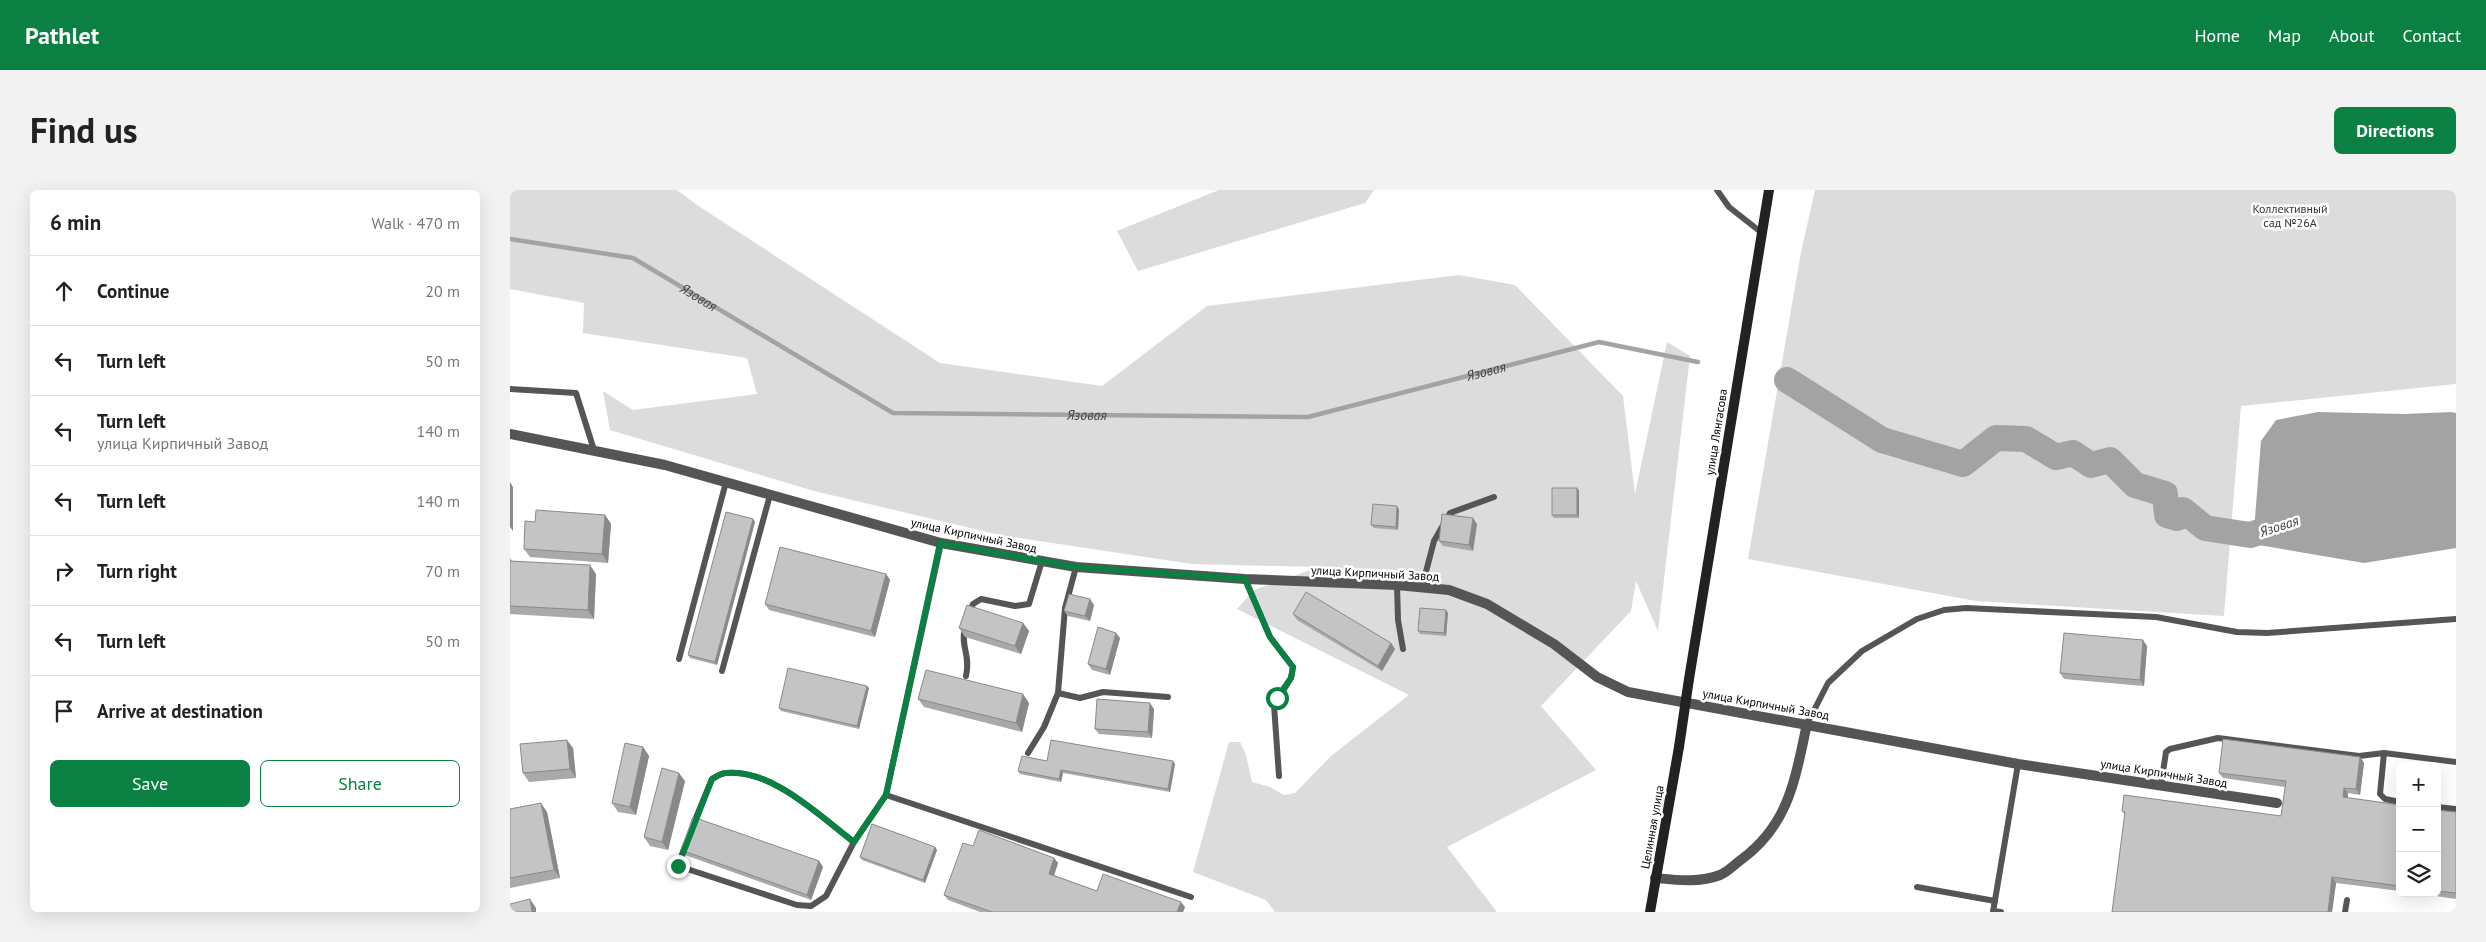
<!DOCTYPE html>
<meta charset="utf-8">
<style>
body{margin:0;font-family:"PT Sans",sans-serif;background:#f2f2f2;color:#222}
.controls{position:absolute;right:15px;bottom:15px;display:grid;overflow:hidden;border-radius:8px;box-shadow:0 5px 20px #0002}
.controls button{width:45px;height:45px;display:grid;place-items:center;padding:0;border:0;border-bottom:1px solid #e0e0e0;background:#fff;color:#222;font:25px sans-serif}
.stop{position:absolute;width:15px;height:15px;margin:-11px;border:4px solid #0b8043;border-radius:50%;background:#fff}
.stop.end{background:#0b8043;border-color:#fff;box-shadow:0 1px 5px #0008}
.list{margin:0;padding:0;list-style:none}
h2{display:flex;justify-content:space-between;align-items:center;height:65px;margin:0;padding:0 20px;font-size:21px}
h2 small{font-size:16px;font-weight:400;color:#767676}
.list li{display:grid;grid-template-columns:32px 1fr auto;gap:15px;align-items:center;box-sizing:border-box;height:70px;padding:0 20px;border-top:1px solid #e0e0e0}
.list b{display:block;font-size:19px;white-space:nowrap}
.list p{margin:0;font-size:16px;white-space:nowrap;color:#767676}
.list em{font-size:16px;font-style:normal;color:#767676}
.actions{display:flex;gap:10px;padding:15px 20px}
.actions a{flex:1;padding:11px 0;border:1px solid #0b8043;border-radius:8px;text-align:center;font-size:18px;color:#0b8043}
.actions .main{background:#0b8043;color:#fff}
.icon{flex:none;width:28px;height:28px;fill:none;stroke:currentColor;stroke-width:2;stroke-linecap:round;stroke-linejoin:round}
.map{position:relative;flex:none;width:1946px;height:722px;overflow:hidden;border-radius:8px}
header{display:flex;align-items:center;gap:30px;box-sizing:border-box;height:70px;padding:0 25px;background:#0b8043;color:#fff}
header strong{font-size:24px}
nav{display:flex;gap:28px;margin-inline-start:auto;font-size:18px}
.intro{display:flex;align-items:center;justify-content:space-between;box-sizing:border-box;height:120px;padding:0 30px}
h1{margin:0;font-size:35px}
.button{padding:12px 22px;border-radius:8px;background:#0b8043;color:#fff;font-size:18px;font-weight:700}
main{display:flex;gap:30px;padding:0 30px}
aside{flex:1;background:#fff;border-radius:8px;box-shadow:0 5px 20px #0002}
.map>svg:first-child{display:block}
.green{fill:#dcdcdc}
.water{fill:#a3a3a3}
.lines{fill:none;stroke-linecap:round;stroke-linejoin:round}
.stream{stroke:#a3a3a3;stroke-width:4.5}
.river{stroke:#a3a3a3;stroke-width:26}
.service{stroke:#555;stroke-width:6}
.minor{stroke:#555;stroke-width:10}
.secondary{stroke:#222;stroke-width:10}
.secondary-bridge{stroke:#222;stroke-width:10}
.wall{fill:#a9a9a9}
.shaded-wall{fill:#898989}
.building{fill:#c4c4c4;stroke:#898989}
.route{stroke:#0b8043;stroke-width:6}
.labels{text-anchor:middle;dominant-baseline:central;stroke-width:5;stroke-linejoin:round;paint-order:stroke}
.park-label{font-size:12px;fill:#333;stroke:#fff}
.street-label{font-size:12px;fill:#000;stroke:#fff}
.water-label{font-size:14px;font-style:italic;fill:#444;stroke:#fff}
</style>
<header>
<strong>Pathlet</strong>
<nav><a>Home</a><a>Map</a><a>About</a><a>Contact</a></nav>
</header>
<div class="intro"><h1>Find us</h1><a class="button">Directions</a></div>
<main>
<aside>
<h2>6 min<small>Walk · 470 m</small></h2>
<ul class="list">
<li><svg class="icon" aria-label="ahead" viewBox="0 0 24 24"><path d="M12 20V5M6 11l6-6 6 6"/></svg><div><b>Continue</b></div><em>20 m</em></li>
<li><svg class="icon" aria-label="left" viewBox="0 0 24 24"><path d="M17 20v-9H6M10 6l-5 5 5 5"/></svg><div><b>Turn left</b></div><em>50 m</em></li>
<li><svg class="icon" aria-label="left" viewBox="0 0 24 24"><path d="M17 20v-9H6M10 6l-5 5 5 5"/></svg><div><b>Turn left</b><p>улица Кирпичный Завод</p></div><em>140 m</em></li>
<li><svg class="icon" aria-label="left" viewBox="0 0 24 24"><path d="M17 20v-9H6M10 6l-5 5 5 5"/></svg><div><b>Turn left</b></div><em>140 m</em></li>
<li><svg class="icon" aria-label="right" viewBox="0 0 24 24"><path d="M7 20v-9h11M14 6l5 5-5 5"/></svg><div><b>Turn right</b></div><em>70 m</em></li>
<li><svg class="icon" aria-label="left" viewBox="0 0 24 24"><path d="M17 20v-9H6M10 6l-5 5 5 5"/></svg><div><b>Turn left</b></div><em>50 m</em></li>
<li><svg class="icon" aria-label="arrive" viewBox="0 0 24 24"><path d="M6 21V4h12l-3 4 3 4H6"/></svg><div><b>Arrive at destination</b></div></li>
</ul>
<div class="actions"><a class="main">Save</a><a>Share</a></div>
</aside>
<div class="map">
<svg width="1946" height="722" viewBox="0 0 1946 722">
<rect width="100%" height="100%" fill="#fff"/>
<g class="green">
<path d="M0 0H167L190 17 430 173 592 196 697 116 949 85 1005 95 1113 206 1125 304 1157 152 1180 166 1148 441 1126 391 1121 421 1031 516 1086 580 937 657 987 722H765L756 710 683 682 719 552H730L736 565 742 592 760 597 774 605 785 603 821 566 899 505 727 419 744 400 809 377 682 374 490 345 304 301 100 240 93 201 123 220 247 204 237 168 73 143 74 113 0 99Z"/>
<path d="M709 0H864L855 13 628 81 607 41Z"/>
<path d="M1305 0H1946V194L1731 216 1714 426 1466 411 1238 369 1291 62Z"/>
</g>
<path class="water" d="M1808 222 1894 224 1941 222 1946 223V358L1854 373 1743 354 1751 251 1766 230Z"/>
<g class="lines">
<path class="stream" id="s1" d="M0 49 123 68 383 223 798 227 1089 152 1188 172"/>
<path class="river" d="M1277 190 1372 250 1453 274 1486 248 1516 249 1546 267 1563 263 1581 275 1600 270 1625 295 1655 304 1657 325 1667 328 1673 320 1695 338 1740 345 1778 333"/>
<g class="service">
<path d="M1207 0 1219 17 1252 43"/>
<path d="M0 199 66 203 84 260"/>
<path d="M566 377 555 418 548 503 570 508 593 502 658 507"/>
<path d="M735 389 760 447 783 477 781 488 764 515 769 586"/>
<path d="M887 395 888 430 893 459"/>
<path d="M912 397 924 351 940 323 984 307"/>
<path d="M459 423 463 414 471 409 505 416 519 414 532 371"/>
<path d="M455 438C450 456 461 465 456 486"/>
<path d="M169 469 216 292"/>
<path d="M212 481 260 305"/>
<path d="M1297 534 1318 493 1352 461 1407 429 1434 420 1456 418 1646 427 1727 442 1757 443 1946 429"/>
<path d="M518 563 534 537 548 503"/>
<path d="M1874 563 1870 604 1875 609 1890 612"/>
<path d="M1651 595 1656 562 1660 559 1708 548 1849 566 1874 563 1946 572"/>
<path d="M376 605 681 707"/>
<path d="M1927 617 1946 619"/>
<path d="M183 635 202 589C206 587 211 583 216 583 261 578 311 627 344 652"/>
<path d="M175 656 168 676 287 715 301 716 316 706 344 652 376 605 431 353"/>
<path d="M1407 697 1485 711"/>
<path d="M1483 721 1491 722"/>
<path d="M1483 722 1508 574"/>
<path d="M1835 722 1837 710"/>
</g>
<g class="minor">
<path d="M0 244 155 275 431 353 566 377 735 389 887 395 939 400 977 414 1044 454 1087 487 1118 502 1508 574 1767 613"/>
<path d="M1145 688C1166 690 1190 693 1210 685 1218 682 1225 674 1232 669 1280 633 1285 588 1297 534"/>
</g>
<g class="secondary">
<path d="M1179 489 1259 0"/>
<path d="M1140 722 1169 557"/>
</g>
<path class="secondary-bridge" d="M1169 557 1179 489"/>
</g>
<g class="wall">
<path d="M1069 300V328H1044L1042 325Z"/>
<path d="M889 319 888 340 864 338 861 335Z"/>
<path d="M95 325 101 334 98 373 20 367 14 359 25 332Z"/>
<path d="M243 329 245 332 207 475 180 468 178 465Z"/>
<path d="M967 334 963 361 933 356 929 351Z"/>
<path d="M0 368 2 371 86 384 84 429 0 424Z"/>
<path d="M376 384 380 390 365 447 259 420 255 414Z"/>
<path d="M584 415 580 431 558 426 554 421Z"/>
<path d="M938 423 936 446 910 444 908 441Z"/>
<path d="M783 424 881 453 885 459 872 481 787 430Z"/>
<path d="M513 433 519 441 511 464 455 447 449 438Z"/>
<path d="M610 448 600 485 582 480 578 474Z"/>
<path d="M1637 456 1634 496 1554 489 1550 483Z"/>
<path d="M357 496 359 498 349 539 271 521 269 518Z"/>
<path d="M408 509 519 513 512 542 414 517Z"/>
<path d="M644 519 642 548 589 544 585 539Z"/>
<path d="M133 557 139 566 126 625 108 622 102 613Z"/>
<path d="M63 558 66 588 19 592 13 583Z"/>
<path d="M1850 567 1854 573 1850 605 1838 603V608L1890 615V701L1826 693 1822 722H1602L1615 625 1612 621 1771 626 1775 597 1713 588 1709 583Z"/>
<path d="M537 571 665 574 660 602 553 583 551 592 510 584 508 581Z"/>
<path d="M175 591 158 660 140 656 134 647Z"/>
<path d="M0 619 37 622 50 688 0 698Z"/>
<path d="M1927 620 1946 622V709L1905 703H1927Z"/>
<path d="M463 656 544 668 548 673 544 685 587 701 675 717 673 722H470L438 710 434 705Z"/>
<path d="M425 657 427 660 415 693 352 670 350 667Z"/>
<path d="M171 660 309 671 313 677 301 710 175 665Z"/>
</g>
<g class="shaded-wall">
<path d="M0 292 3 297V341L0 337Z"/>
<path d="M1067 298 1069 300V328L1067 325Z"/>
<path d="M887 316 889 319 888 340 886 337Z"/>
<path d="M95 325 101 334 98 373 92 364Z"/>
<path d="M963 328 967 334 963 361 959 355Z"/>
<path d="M243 329 245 332 207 475 205 472Z"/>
<path d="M80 375 86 384 84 429 78 420Z"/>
<path d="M376 384 380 390 365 447 361 441Z"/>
<path d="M580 409 584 415 580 431 575 426Z"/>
<path d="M936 420 938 423 936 446 934 443Z"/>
<path d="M513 433 519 441 511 464 505 456Z"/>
<path d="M606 443 610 448 600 485 596 479Z"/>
<path d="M1633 450 1637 456 1634 496 1630 490Z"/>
<path d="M881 453 885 459 872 481 868 476Z"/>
<path d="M357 496 359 498 349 539 347 536Z"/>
<path d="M513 504 519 513 512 542 506 533Z"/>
<path d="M640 513 644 519 642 548 638 542Z"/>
<path d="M57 550 63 558 66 588 60 579Z"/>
<path d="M133 557 139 566 126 625 120 617Z"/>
<path d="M1850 567 1854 573 1850 605 1846 599Z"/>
<path d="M663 571 665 574 660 602 658 599Z"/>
<path d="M551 580 553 583 551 592 549 589Z"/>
<path d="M169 583 175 591 158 660 152 652Z"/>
<path d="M1834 598 1838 603 1837 613 1833 607Z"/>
<path d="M31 613 37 622 50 688 44 680Z"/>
<path d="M425 657 427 660 415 693 413 690Z"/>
<path d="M544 668 548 673 543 689 539 684Z"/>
<path d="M309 671 313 677 301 710 297 705Z"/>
<path d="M1822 687 1826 693 1822 722H1818Z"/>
<path d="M20 709 26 718V722H22Z"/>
<path d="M671 712 675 717 673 722H667Z"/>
</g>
<g class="building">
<rect x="1042" y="298" width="25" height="27"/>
<path d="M863 314 887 316 886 337 861 335Z"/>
<path d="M26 320 95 325 92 364 14 359 15 331 25 332Z"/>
<path d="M216 322 243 329 205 472 178 465Z"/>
<path d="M932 324 963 328 959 355 929 351Z"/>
<path d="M270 357 376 384 361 441 255 414Z"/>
<path d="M0 371 80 375 78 420 0 416Z"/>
<path d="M796 402 881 453 868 476 783 424Z"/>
<path d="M559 404 580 409 575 426 554 421Z"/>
<path d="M457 415 513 433 505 456 449 438Z"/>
<path d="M910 418 936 420 934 443 908 441Z"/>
<path d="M588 437 606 443 596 479 578 474Z"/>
<path d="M1554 443 1633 450 1630 490 1550 483Z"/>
<path d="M278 478 357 496 347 536 269 518Z"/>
<path d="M416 480 513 504 506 533 408 509Z"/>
<path d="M587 509 640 513 638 542 585 539Z"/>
<path d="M1713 549 1850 567 1846 599 1834 598 1833 607 1890 615V696L1822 687 1818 722H1602L1615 622 1612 621 1614 605 1771 626 1776 591 1709 583Z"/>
<path d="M57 550 60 579 13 583 10 554Z"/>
<path d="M541 550 663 571 658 599 551 580 549 589 508 581 512 566 537 571Z"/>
<path d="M115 553 133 557 120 617 102 613Z"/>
<path d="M152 578 169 583 152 652 134 647Z"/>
<path d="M31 613 44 680 0 688V619Z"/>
<path d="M1927 620 1946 622V703L1927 701Z"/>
<path d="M183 627 309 671 297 705 171 660Z"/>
<path d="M362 634 425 657 413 690 350 667Z"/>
<path d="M469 640 544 668 539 684 587 701 593 684 671 712 667 722H482L434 705 453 653 463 656Z"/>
<path d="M20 709 22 722H0V714Z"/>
</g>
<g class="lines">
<path class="route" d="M168 676 202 589C206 587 211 583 216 583 261 578 311 627 344 652L376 605 430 353 566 377 735 389 760 447 783 477 781 488 767 508"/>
</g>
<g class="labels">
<g class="park-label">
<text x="1780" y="18">Коллективный<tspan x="1780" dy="14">сад №26А</tspan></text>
</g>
<g class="street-label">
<text transform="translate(1206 242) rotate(-81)">улица Лянгасова</text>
<text transform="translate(464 345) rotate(12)">улица Кирпичный Завод</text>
<text transform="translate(865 383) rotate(3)">улица Кирпичный Завод</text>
<text transform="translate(1256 514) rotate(10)">улица Кирпичный Завод</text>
<text transform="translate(1654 583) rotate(9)">улица Кирпичный Завод</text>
<text transform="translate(1142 637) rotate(-80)">Целинная улица</text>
</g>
<g class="water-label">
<text stroke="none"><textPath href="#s1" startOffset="201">Язовая</textPath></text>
<text stroke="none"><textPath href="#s1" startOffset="1026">Язовая</textPath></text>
<text stroke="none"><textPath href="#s1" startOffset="621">Язовая</textPath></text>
<text transform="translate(1769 336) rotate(-18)">Язовая</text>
</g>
</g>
</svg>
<div class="controls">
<button>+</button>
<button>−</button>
<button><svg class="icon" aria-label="layers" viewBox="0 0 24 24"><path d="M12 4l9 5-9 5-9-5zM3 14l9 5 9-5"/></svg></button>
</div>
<div class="stop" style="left:767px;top:508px"></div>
<div class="stop end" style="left:168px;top:676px"></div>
</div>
</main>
